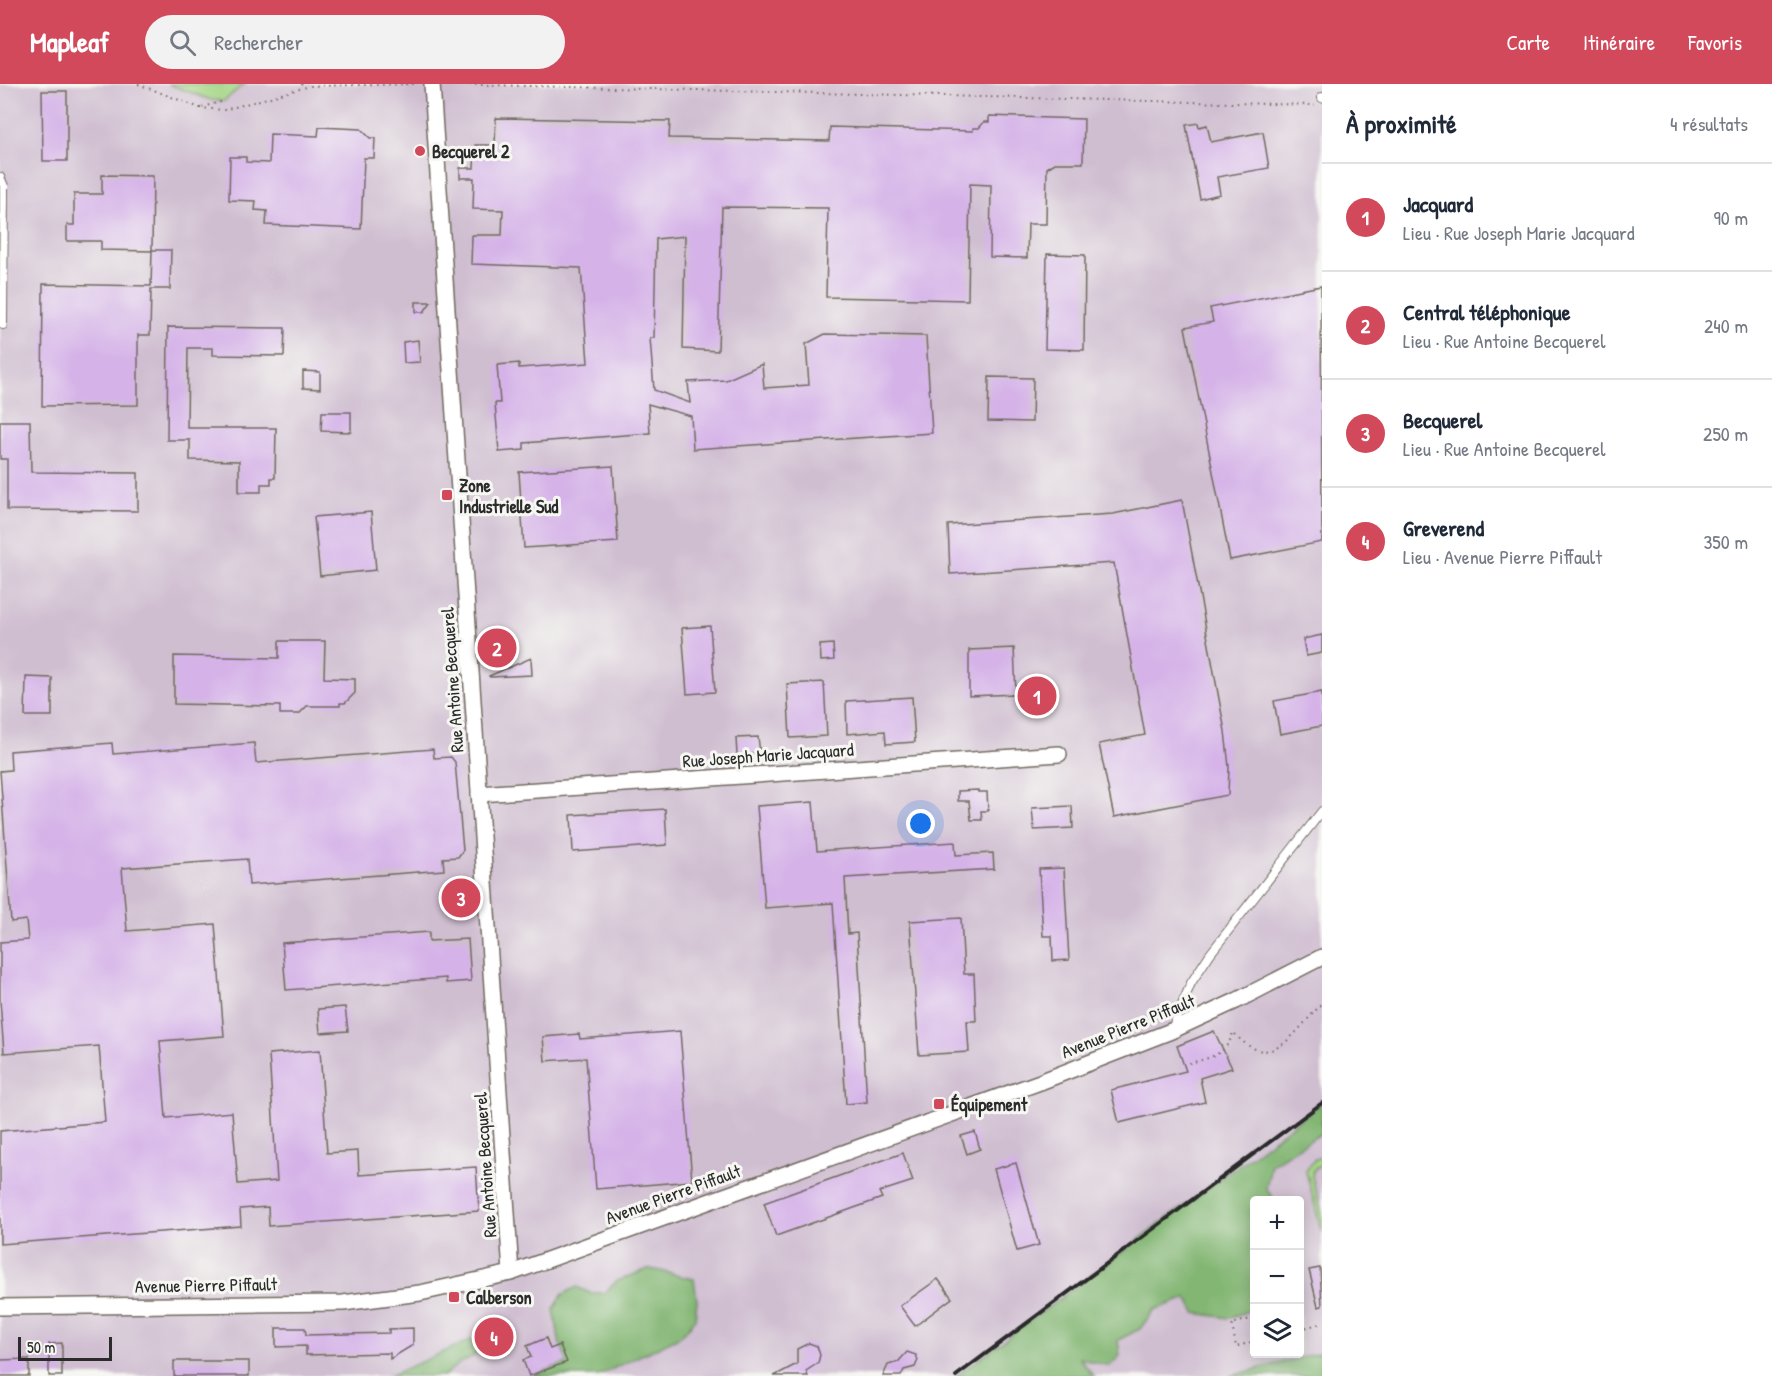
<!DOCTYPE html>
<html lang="fr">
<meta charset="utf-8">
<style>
body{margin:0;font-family:"Patrick Hand",sans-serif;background:#f2f2f3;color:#1f2937}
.controls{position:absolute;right:18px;bottom:18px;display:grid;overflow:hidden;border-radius:6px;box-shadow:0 3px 15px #0003}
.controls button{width:54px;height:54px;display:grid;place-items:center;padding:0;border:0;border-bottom:2px solid #e0e1e3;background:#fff;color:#1f2937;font:30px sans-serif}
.scale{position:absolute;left:18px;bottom:15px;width:94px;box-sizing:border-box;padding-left:6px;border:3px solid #2b2b2b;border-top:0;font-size:16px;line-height:21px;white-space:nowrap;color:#2b2b2b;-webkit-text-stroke:4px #f6f6f2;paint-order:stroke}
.you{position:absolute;left:921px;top:740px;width:21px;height:21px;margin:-15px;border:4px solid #fff;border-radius:50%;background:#1a73e8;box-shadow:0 0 0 9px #1a73e833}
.badge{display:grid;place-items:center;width:39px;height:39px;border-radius:50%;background:#d1495b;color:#fff;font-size:20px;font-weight:700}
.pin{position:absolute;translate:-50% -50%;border:3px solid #fff;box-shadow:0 2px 6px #0006}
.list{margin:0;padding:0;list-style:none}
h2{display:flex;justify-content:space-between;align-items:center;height:78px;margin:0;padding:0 24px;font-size:26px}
h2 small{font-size:20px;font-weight:400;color:#747a83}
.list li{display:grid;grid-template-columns:39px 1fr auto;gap:18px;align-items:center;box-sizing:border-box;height:108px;padding:0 24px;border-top:2px solid #e0e1e3}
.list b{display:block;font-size:22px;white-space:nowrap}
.list p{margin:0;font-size:20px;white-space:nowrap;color:#747a83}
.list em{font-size:20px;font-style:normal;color:#747a83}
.icon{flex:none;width:33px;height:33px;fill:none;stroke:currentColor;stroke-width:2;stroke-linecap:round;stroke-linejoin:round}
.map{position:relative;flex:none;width:1322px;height:1292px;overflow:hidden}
header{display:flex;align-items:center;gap:36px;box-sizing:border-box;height:84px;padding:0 30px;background:#d1495b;color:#fff}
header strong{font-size:28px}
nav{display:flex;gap:33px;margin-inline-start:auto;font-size:21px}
.search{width:420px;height:54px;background:#f2f2f3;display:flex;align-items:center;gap:15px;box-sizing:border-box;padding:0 21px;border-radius:33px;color:#747a83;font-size:22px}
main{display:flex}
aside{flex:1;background:#fff}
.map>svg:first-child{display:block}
.industrial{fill:#cfbdd0;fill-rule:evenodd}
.green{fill:#a3d584;stroke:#678058;stroke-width:1.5}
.forest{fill:#82b672;stroke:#56704e;stroke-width:1.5}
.building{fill:#d5b3e8}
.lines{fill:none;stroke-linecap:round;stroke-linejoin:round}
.service-casing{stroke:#716a61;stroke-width:10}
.minor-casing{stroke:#716a61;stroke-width:18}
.path{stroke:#716a61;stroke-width:2;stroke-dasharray:1.5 4.5;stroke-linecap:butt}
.service{stroke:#fff;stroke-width:8}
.minor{stroke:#fff;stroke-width:15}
.rail{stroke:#2b2b2b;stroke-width:4}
.poi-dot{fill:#d1495b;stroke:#f6f6f2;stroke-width:2}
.labels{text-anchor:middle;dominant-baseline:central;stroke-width:6;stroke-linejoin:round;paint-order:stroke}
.poi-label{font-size:18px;font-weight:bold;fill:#2b2b2b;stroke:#f6f6f2;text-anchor:start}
.street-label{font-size:18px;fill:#2b2b2b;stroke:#f6f6f2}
</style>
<header>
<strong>Mapleaf</strong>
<div class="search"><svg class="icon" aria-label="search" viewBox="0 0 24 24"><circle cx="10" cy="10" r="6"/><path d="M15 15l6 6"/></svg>Rechercher</div>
<nav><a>Carte</a><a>Itinéraire</a><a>Favoris</a></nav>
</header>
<main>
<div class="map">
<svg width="1322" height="1292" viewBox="0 0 1322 1292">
<rect width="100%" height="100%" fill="#f6f6f2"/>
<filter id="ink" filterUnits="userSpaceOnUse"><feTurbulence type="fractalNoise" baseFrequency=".0167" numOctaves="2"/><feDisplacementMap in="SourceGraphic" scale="12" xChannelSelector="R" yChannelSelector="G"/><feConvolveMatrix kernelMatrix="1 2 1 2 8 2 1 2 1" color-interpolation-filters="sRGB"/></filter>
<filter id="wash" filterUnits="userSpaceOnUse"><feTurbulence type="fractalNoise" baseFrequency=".008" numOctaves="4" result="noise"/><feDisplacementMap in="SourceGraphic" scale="24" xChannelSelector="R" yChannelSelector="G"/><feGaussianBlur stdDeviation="1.35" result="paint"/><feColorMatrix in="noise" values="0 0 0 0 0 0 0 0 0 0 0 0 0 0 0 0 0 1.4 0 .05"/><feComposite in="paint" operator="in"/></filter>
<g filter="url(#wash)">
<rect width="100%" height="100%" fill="#f2dfc4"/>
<path class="industrial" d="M0 0H1322V1292H0ZM1254 1116H1300V1270H1254Z"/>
<g class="green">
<path d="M168 0H244L224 17 211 16Z"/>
<path d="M1322 1073V1081L1314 1085 1312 1092 1322 1129V1149L1306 1087 1315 1075Z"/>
</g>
<g class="forest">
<path d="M1322 1019V1049L1271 1080 1266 1104 1274 1116H1254V1225L1229 1234 1195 1229 1187 1214 1154 1226 1140 1245 1118 1256 1120 1272 1109 1282 1079 1274 1094 1292H956Z"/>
<path d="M648 1185C665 1186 678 1193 694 1195L697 1217 695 1235 681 1252 598 1292H531L567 1278 560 1261 554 1225 563 1210 577 1203 590 1209H604L617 1197Z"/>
<path d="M482 1251 481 1268 457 1281 444 1292H389Z"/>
<path d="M1322 1268V1292H1230L1234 1291Z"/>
</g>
<g id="blocks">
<g class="building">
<path d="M42 7H67V77H43Z"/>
<path d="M989 32 1084 35 1083 79H1055L1047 84 1046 140H1028L1027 174 990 173 991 101 970 100 968 216 826 213 828 124 722 123 718 267 683 265 685 152 656 155 654 254H650L654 306 690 319 688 298 726 296 762 280 764 304 809 301 806 260 825 250 926 252 932 349 693 365 691 332 648 320 650 349 524 359V366L499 368 495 319H500L497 281 519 279V284L588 279 581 184 471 180 472 151H502L503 126 473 125 474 94H460V84H474L475 61H495L496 34 670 37 669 54 829 57 830 43 973 47V44H979L984 38H989Z"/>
<path d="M1198 39 1199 43 1207 41 1211 58 1263 48 1269 84 1217 93 1220 110 1200 115 1186 41Z"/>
<path d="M319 43 361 45 370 54H375L374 74H364L361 145 266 141 267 127 255 126 256 117 229 116 230 73H246V78L269 79 270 50 318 52Z"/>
<path d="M102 91 153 92 152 166H171L170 205H151L150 251H138V321L42 322 43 200 151 202 152 167 101 166V157H67V141H74V110H102Z"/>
<path d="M1047 170 1085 171 1084 266 1045 265Z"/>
<path d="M1321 202 1322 458 1230 476 1185 243 1213 238 1210 224Z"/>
<path d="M416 218H431L424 228H416Z"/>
<path d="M168 243 285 244 284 272 213 271V264H188L187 344H276L275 394H271V400H261V408H239V377L190 376V356H167Z"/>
<path d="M418 256 420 278 404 279 403 258Z"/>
<path d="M303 287 320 288V305L303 304Z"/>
<path d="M989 293 1033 294 1032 338 988 337Z"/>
<path d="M322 328H351V348L321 347Z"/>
<path d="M0 337H30L31 388 138 389V427L7 426V375H0Z"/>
<path d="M613 382 618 458 524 464 519 388Z"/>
<path d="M1182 416 1225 647 1229 683 1228 711 1114 733 1099 660 1145 651 1114 479 950 490 948 441 1113 430Z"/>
<path d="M371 428 376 486 320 492 314 433Z"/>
<path d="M710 542 715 608 687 610 682 544Z"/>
<path d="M1322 551V569L1306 572 1303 555Z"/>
<path d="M503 556 504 571 492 572 490 557Z"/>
<path d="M279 557H325L324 594 355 595V609L345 619H340V622H307L299 630H280V622L174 620V572L279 574Z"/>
<path d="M833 560 834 576 821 577 820 561Z"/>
<path d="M1014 564 1016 610 969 612V566Z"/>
<path d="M531 574 532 591 490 593 489 592Z"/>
<path d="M26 593 52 594V632H25Z"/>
<path d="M824 598 827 652 790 654 787 600Z"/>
<path d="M1322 608V642L1280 650 1274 617Z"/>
<path d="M912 613 915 658 886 660 885 647 847 650 846 617Z"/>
<path d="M758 653 760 669 737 671 736 654Z"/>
<path d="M112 659 113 670 254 659 256 679 433 665 434 674 451 673 455 678 463 766 458 773 443 774 444 786 249 801 247 775 122 784 127 847 215 840 224 952 160 957 166 1034 232 1028 238 1100 277 1097 269 970 320 966 327 1069 358 1067 359 1091 476 1083 479 1127 269 1142 268 1123 240 1125 241 1142 0 1160V1047L105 1038 99 962 4 969 0 917V858L28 856 26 836 11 838 0 687 11 686 10 667Z"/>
<path d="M978 706V708H987L988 727H981L982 736H971L969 717H958V707Z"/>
<path d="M813 718 817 767 955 758 956 771 993 769 994 785 845 794 848 850 857 849 867 1018 846 1020 833 819 765 824 757 722Z"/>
<path d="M1072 722 1073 744 1034 746 1032 724Z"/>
<path d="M665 725 667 761 573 768 571 731Z"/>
<path d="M1064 784 1069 876 1053 877 1052 852H1043L1039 785Z"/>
<path d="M961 834 964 890H974L976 937H967L969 968 919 971 910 837Z"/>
<path d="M429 848V857L468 855 471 897 446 899V894L286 906 282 859Z"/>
<path d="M345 923 348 947 320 949 318 925Z"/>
<path d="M680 947 692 1097 596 1105 586 974 545 977 543 953 579 950 580 955Z"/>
<path d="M1214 947 1232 984 1200 994 1205 1018 1119 1039 1111 1006 1186 987 1177 962Z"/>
<path d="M975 1048 980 1065 967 1070 961 1052Z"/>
<path d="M903 1069 913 1097 879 1108 882 1114 776 1152 764 1119Z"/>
<path d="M1016 1079 1039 1161 1017 1167 994 1085Z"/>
<path d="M1320 1184 1322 1222 1318 1223 1309 1186Z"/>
<path d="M938 1195 952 1214 915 1242 900 1222Z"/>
<path d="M276 1244H305L306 1251 389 1249V1245L413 1244V1261L390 1275V1269L306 1271V1262L276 1263Z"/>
<path d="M546 1254 550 1265 560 1261 567 1278 529 1292 523 1276 531 1273 527 1262Z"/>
<path d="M62 1259V1292H49V1260Z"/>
<path d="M809 1259 817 1262 820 1271 818 1279 806 1287 808 1292H774L797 1280V1265Z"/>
<path d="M907 1268 916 1271 918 1276 915 1283 904 1286 901 1292H883L888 1281 898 1278Z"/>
<path d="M29 1275V1292H0V1276Z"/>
<rect x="174" y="1277" width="75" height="15"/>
</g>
</g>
</g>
<g filter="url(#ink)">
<use href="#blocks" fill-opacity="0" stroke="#716a61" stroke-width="1.5"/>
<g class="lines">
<g class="service-casing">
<g id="service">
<path d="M1322 13V14"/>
<path d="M0 93 4 102 3 241"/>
<path d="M1172 945 1191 899 1210 870 1322 727"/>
</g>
</g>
<g class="minor-casing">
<g id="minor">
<path d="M432 0 511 1189"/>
<path d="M479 710 1059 670"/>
<path d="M0 1223 343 1219 420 1209 511 1189 1040 998 1171 947 1236 917 1322 873"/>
</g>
</g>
<g class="path">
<path d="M138 0 200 24 224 26 310 2 418 0"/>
<path d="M301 0 307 1"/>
<path d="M445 0 1315 21"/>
<path d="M202 23 224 17"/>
<path d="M1189 979C1208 975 1228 970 1233 948 1273 993 1294 946 1322 920"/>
<path d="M1300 1217V1216"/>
<path d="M1254 1234 1232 1240 1236 1263 1254 1257"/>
<path d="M1300 1245 1322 1239"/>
</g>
<use href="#service" class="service"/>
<use href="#minor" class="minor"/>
<path class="rail" d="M956 1292 1322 1019"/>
</g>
</g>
<g class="poi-dot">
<circle cx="420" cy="67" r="6"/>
<rect x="441" y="405" width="12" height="12" rx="3"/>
<rect x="933" y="1014" width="12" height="12" rx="3"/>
<rect x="448" y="1207" width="12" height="12" rx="3"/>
</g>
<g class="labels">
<g class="poi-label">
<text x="432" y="67">Becquerel 2</text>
<text x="459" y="401">Zone<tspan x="459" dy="21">Industrielle Sud</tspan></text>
<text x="951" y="1020">Équipement</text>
<text x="466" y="1213">Calberson</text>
</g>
<g class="street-label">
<text transform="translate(452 596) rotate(-94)">Rue Antoine Becquerel</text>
<text transform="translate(768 671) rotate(-4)">Rue Joseph Marie Jacquard</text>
<text transform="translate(1128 942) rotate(-22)">Avenue Pierre Piffault</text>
<text transform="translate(485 1081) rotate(-94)">Rue Antoine Becquerel</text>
<text transform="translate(673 1110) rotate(-20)">Avenue Pierre Piffault</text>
<text transform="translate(206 1201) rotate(-1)">Avenue Pierre Piffault</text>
</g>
</g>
</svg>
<div class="controls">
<button>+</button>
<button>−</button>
<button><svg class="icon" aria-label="layers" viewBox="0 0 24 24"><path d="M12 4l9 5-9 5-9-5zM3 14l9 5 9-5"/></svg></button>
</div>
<div class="scale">50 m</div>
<div class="you"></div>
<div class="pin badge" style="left:1037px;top:612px">1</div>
<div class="pin badge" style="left:497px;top:564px">2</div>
<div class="pin badge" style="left:461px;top:814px">3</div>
<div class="pin badge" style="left:494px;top:1253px">4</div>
</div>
<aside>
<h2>À proximité<small>4 résultats</small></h2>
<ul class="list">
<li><span class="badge">1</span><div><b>Jacquard</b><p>Lieu · Rue Joseph Marie Jacquard</p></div><em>90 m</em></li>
<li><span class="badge">2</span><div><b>Central téléphonique</b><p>Lieu · Rue Antoine Becquerel</p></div><em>240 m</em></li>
<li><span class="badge">3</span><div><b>Becquerel</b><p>Lieu · Rue Antoine Becquerel</p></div><em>250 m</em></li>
<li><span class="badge">4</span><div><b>Greverend</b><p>Lieu · Avenue Pierre Piffault</p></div><em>350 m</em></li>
</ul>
</aside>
</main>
